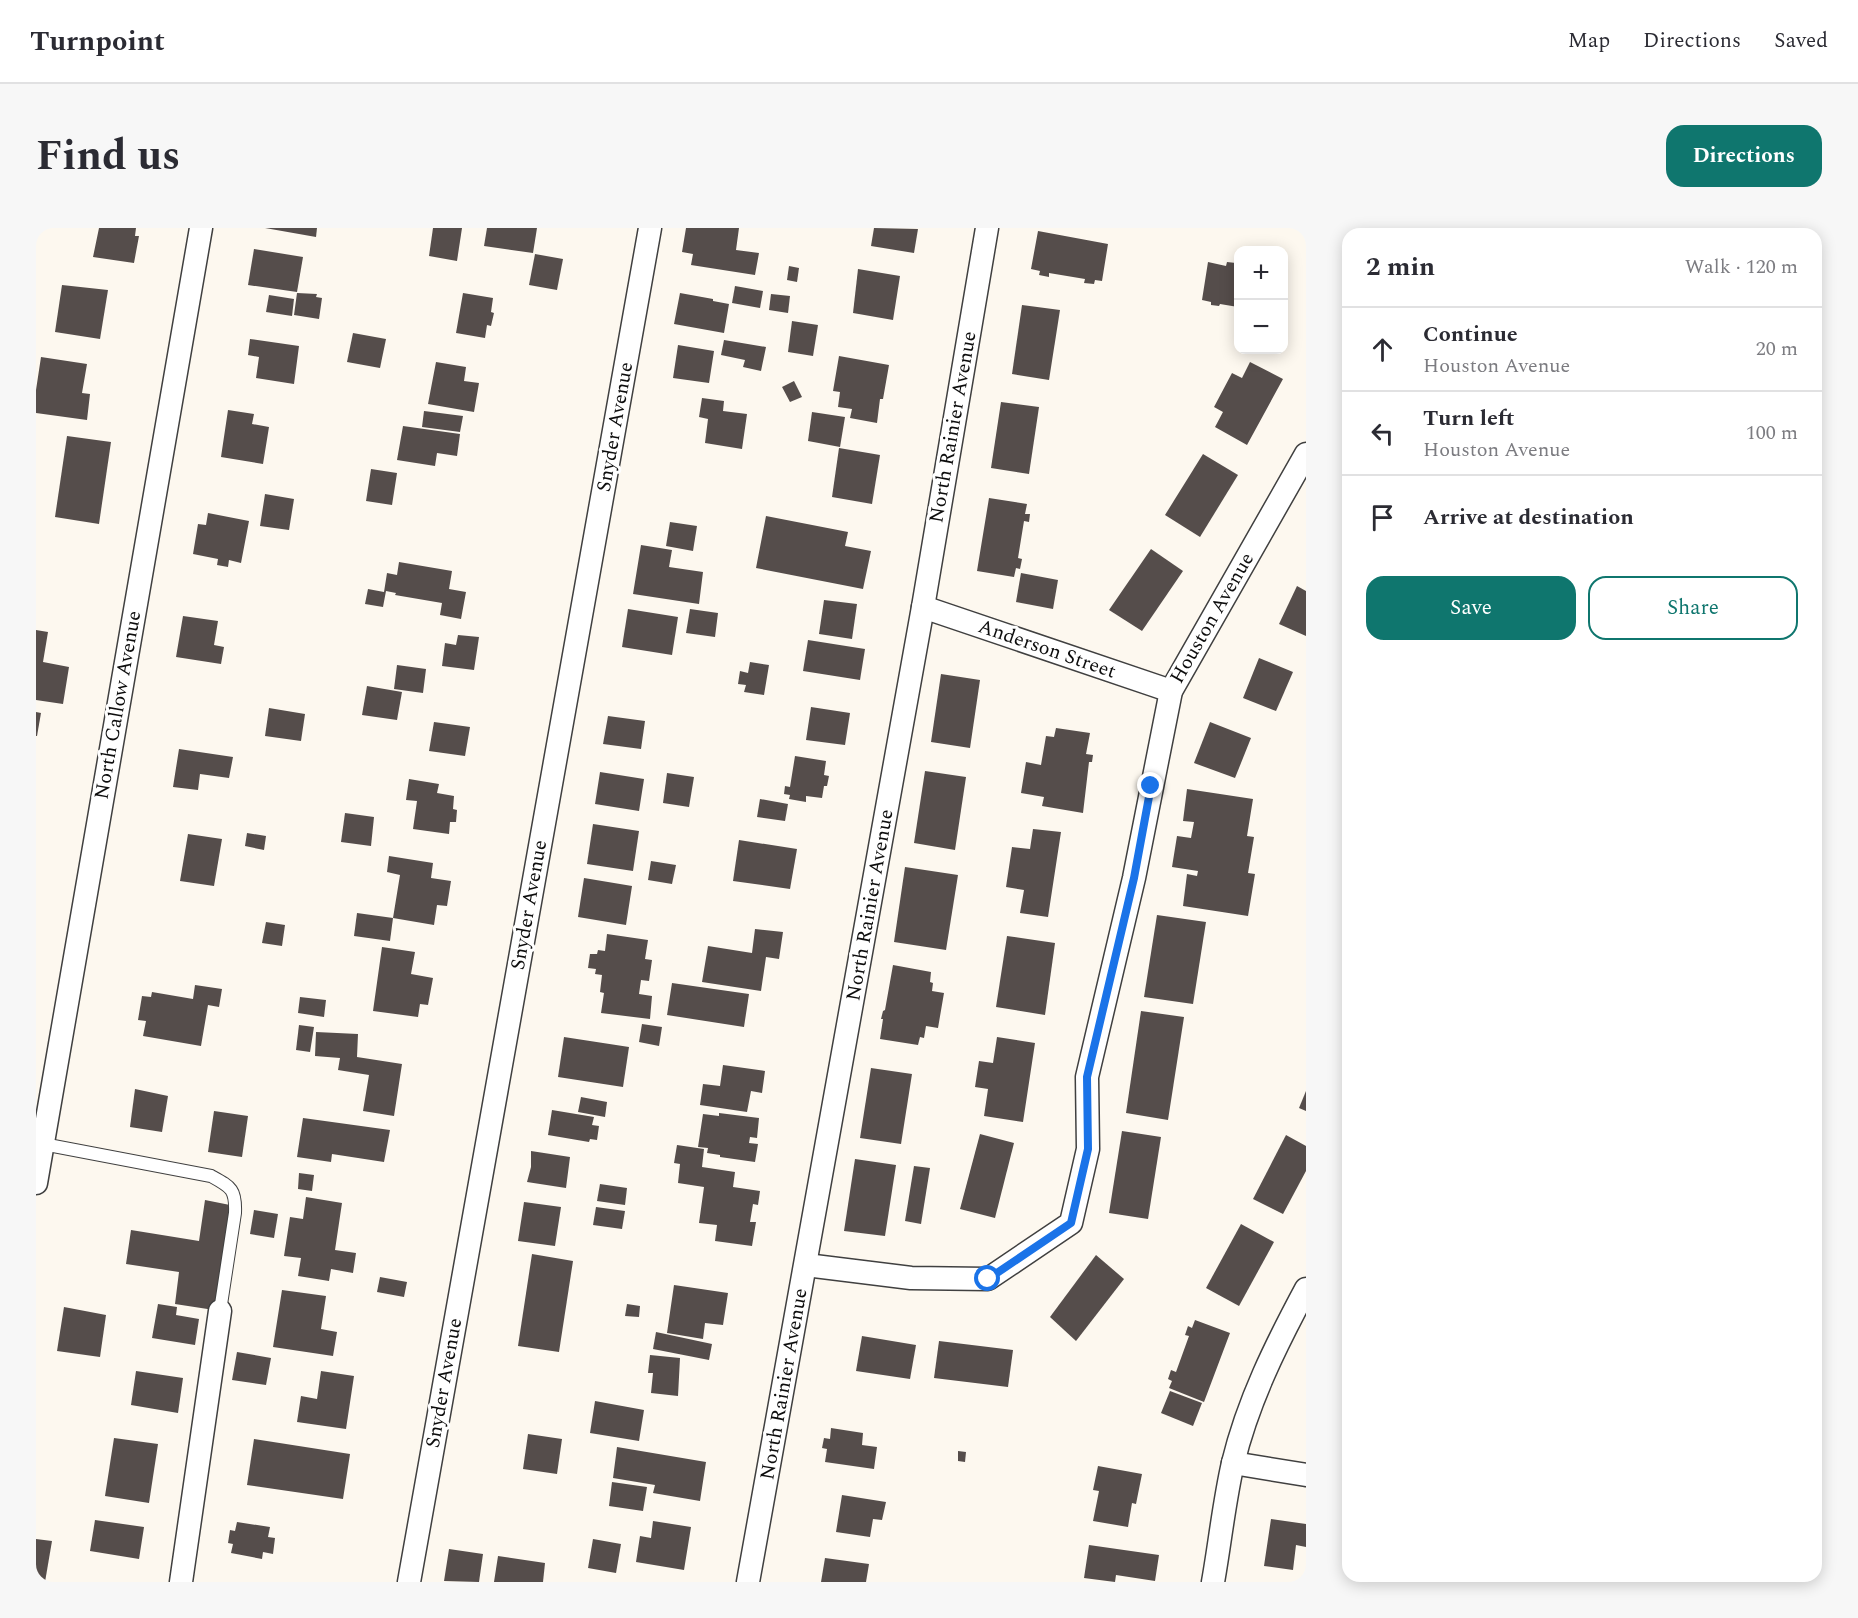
<!DOCTYPE html>
<meta charset="utf-8">
<style>
body{margin:0;font-family:Spectral,serif;background:#f7f7f7;color:#2b2b33}
.controls{position:absolute;right:18px;top:18px;display:grid;overflow:hidden;border-radius:12px;box-shadow:0 3px 15px #0003}
.controls button{width:54px;height:54px;display:grid;place-items:center;padding:0;border:0;border-bottom:2px solid #e1e1e2;background:#fff;color:#2b2b33;font:30px sans-serif}
.stop{position:absolute;width:18px;height:18px;margin:-14px;border:4px solid #1a73e8;border-radius:50%;background:#fff}
.stop.end{background:#1a73e8;border-color:#fff;box-shadow:0 2px 6px #0008}
.list{margin:0;padding:0;list-style:none}
h2{display:flex;justify-content:space-between;align-items:center;height:78px;margin:0;padding:0 24px;font-size:26px}
h2 small{font-size:20px;font-weight:400;color:#7c7c81}
.list li{display:grid;grid-template-columns:39px 1fr auto;gap:18px;align-items:center;box-sizing:border-box;height:84px;padding:0 24px;border-top:2px solid #e1e1e2}
.list b{display:block;font-size:22px;white-space:nowrap}
.list p{margin:0;font-size:20px;white-space:nowrap;color:#7c7c81}
.list em{font-size:20px;font-style:normal;color:#7c7c81}
.actions{display:flex;gap:12px;padding:18px 24px}
.actions a{flex:1;padding:14px 0;border:2px solid #0f766e;border-radius:18px;text-align:center;font-size:21px;color:#0f766e}
.actions .main{background:#0f766e;color:#fff}
.icon{flex:none;width:33px;height:33px;fill:none;stroke:currentColor;stroke-width:2;stroke-linecap:round;stroke-linejoin:round}
.map{position:relative;flex:none;width:1270px;height:1354px;overflow:hidden;border-radius:18px}
header{display:flex;align-items:center;gap:36px;box-sizing:border-box;height:84px;padding:0 30px;background:#fff;border-bottom:2px solid #e1e1e2}
header strong{font-size:28px}
nav{display:flex;gap:33px;margin-inline-start:auto;font-size:21px}
.intro{display:flex;align-items:center;justify-content:space-between;box-sizing:border-box;height:144px;padding:0 36px}
h1{margin:0;font-size:42px}
.button{padding:15px 27px;border-radius:18px;background:#0f766e;color:#fff;font-size:21px;font-weight:700}
main{display:flex;gap:36px;padding:0 36px}
aside{flex:1;background:#fff;border-radius:18px;box-shadow:0 3px 15px #0003}
.map>svg:first-child{display:block}
.building{fill:#554d4b}
.lines{fill:none;stroke-linecap:round;stroke-linejoin:round}
.service-casing{stroke:#404040;stroke-width:14}
.minor-casing{stroke:#404040;stroke-width:25}
.service{stroke:#fff;stroke-width:12}
.minor{stroke:#fff;stroke-width:22}
.route{stroke:#1a73e8;stroke-width:8}
.labels{text-anchor:middle;dominant-baseline:central;stroke-width:6;stroke-linejoin:round;paint-order:stroke}
.street-label{font-size:20px;fill:#0d0d0d;stroke:#fff}
</style>
<header>
<strong>Turnpoint</strong>
<nav><a>Map</a><a>Directions</a><a>Saved</a></nav>
</header>
<div class="intro"><h1>Find us</h1><a class="button">Directions</a></div>
<main>
<div class="map">
<svg width="1270" height="1354" viewBox="0 0 1270 1354">
<rect width="100%" height="100%" fill="#fdf8ef"/>
<g class="building">
<path d="M63 0H100L99 8H103L98 35 57 29Z"/>
<path d="M229 0H281L280 9Z"/>
<path d="M397 0H426L421 33 393 28Z"/>
<path d="M451 0H501L497 25 448 18Z"/>
<path d="M650 0H703L700 22 723 25 719 47 655 37 657 26 646 24Z"/>
<path d="M838 0 882 1 878 25 835 18Z"/>
<path d="M1002 3 1072 16 1066 53 1059 52 1058 56 1048 55 1049 51 1013 45V49L1003 47 1004 43 995 41Z"/>
<path d="M218 21 267 29 261 64 212 57Z"/>
<path d="M499 26 527 31 521 62 493 57Z"/>
<path d="M1172 34 1190 38 1191 34 1200 35 1199 39H1202V79L1184 76 1183 78 1175 77V74L1166 72Z"/>
<path d="M753 38 763 40 761 54 751 52Z"/>
<path d="M822 41 864 48 857 92 817 85Z"/>
<path d="M26 57 72 62 64 111 19 104Z"/>
<path d="M699 58 727 63 724 80 696 75Z"/>
<path d="M261 65 281 66 280 69 286 70 283 91 258 87Z"/>
<path d="M427 65 457 70 455 84 458 85 455 98 451 97 449 110 420 105Z"/>
<path d="M644 65 677 71V73L693 76 688 105 638 96Z"/>
<path d="M735 66 754 68 752 85 733 82Z"/>
<path d="M233 67 258 71 256 88 230 84Z"/>
<path d="M986 77 1024 82 1013 152 976 146Z"/>
<path d="M756 93 782 97 777 128 752 124Z"/>
<path d="M317 105 350 111 344 140 311 134Z"/>
<path d="M214 111 263 118 258 156 220 150 223 129 212 127Z"/>
<path d="M688 112 730 119 725 143 707 139 709 132 685 127Z"/>
<path d="M642 117 678 123 673 155 637 150Z"/>
<path d="M803 128 853 137 847 171H844L841 195 814 190 816 181 802 179 804 164 797 163Z"/>
<path d="M5 129 51 136 46 165 54 166 51 192 0 185V162Z"/>
<path d="M400 134 430 139 428 153 443 155 438 184 392 176Z"/>
<path d="M1214 134 1247 151 1211 217 1179 199 1187 184 1178 179 1196 145 1206 150Z"/>
<path d="M758 153 766 169 754 174 746 159Z"/>
<path d="M666 170 688 173 687 183 711 186 706 221 669 215 672 191 663 189Z"/>
<path d="M965 174 1003 179 993 246 955 240Z"/>
<path d="M192 182 218 186 216 196 233 199 227 236 185 229Z"/>
<path d="M388 183 427 188 424 204 386 199Z"/>
<path d="M776 184 809 189 804 219 772 213Z"/>
<path d="M367 198 424 206 421 228 401 225 399 238 361 232Z"/>
<path d="M31 208 75 214 63 296 19 289Z"/>
<path d="M803 220 844 227 836 276 796 269Z"/>
<path d="M1167 226 1202 247 1164 309 1129 287Z"/>
<path d="M335 241 361 245 356 277 330 273Z"/>
<path d="M229 266 258 271 253 302 224 298Z"/>
<path d="M953 270 991 276 989 286H994L993 294 988 293 982 330 986 331 984 341 980 340 978 349 941 343Z"/>
<path d="M172 285 213 293 205 335 193 332 192 339 181 337 182 331 157 326 162 296 170 297Z"/>
<path d="M730 288 812 304 809 318 835 323 827 361 720 340Z"/>
<path d="M634 294 661 298 657 323 630 318Z"/>
<path d="M605 317 636 322 633 339 667 344 663 376 597 366Z"/>
<path d="M1115 321 1147 343 1106 403 1073 382Z"/>
<path d="M363 334 416 343 413 361 430 364 425 391 404 387 406 375 359 367 360 365 350 363 347 379 329 376 332 361 348 364 351 345 361 347Z"/>
<path d="M985 345 1022 352 1017 381 980 374Z"/>
<path d="M1261 358 1270 363V408L1243 396Z"/>
<path d="M788 372 821 376 816 411 783 406Z"/>
<path d="M592 381 642 389 636 427 586 419Z"/>
<path d="M654 381 682 385 679 409 650 405Z"/>
<path d="M147 388 182 393 178 417 188 419 185 436 140 429Z"/>
<path d="M0 402 12 404 7 434 33 439 27 476 0 472Z"/>
<path d="M422 407 443 409 438 442 406 438 409 415 420 417Z"/>
<path d="M772 412 829 421 824 452 767 443Z"/>
<path d="M1223 430 1257 444 1240 483 1207 470Z"/>
<path d="M714 434 733 437 728 467 708 464 710 457 702 456 704 443 712 445Z"/>
<path d="M361 437 390 441 387 465 358 461Z"/>
<path d="M905 446 944 452 934 520 895 514Z"/>
<path d="M331 458 366 464 361 492 326 487Z"/>
<path d="M775 479 814 485 809 517 770 512Z"/>
<path d="M233 480 269 486 265 513 229 508Z"/>
<path d="M0 484 5 485 1 508H0Z"/>
<path d="M572 488 609 493 605 521 567 516Z"/>
<path d="M398 494 434 499 429 528 393 523Z"/>
<path d="M1174 494 1215 510 1199 550 1158 535Z"/>
<path d="M1020 500 1054 505 1050 526 1057 527 1056 534H1053L1047 585 1006 578 1008 569 985 565 990 534 1005 537 1010 508 1018 509Z"/>
<path d="M143 521 197 529 193 550 164 546 162 562 137 559Z"/>
<path d="M759 528 790 533 788 547 793 548 791 558H788L786 570 770 568V574L753 571 754 567 748 566 749 558 754 559Z"/>
<path d="M889 543 930 549 919 622 878 615Z"/>
<path d="M564 544 608 551 603 583 559 576Z"/>
<path d="M631 545 658 549 653 579 627 575Z"/>
<path d="M373 551 403 556 401 565 418 568 417 581 421 582 420 594H414L413 606 377 601 381 573 370 572Z"/>
<path d="M1151 561 1217 571 1211 608 1218 609 1212 645 1219 646 1212 688 1147 678 1151 646 1161 648 1162 643 1136 639 1141 608 1155 610 1158 594 1147 593Z"/>
<path d="M724 571 752 576 749 593 721 589Z"/>
<path d="M309 585 338 589 335 618 305 614Z"/>
<path d="M557 596 603 603 597 643 551 636Z"/>
<path d="M997 601 1025 604 1012 689 984 685 988 662 970 659 976 619 994 621Z"/>
<path d="M211 605 230 608 228 622 209 618Z"/>
<path d="M152 606 186 611 178 658 144 653Z"/>
<path d="M703 612 761 621 754 661 697 653Z"/>
<path d="M353 628 397 635 395 650 415 653 411 678 401 677 398 697 357 690 364 647 351 644Z"/>
<path d="M615 633 640 637 636 656 612 652Z"/>
<path d="M869 639 922 647 910 722 858 714Z"/>
<path d="M548 650 596 658 590 697 542 689Z"/>
<path d="M321 685 357 690 354 713 318 708Z"/>
<path d="M1121 687 1170 694 1157 776 1108 769Z"/>
<path d="M230 694 249 697 246 718 226 715Z"/>
<path d="M719 701 747 704 743 731 730 729 725 763 666 754 672 718 716 725Z"/>
<path d="M571 706 612 712 609 731 616 732 613 753 605 752 603 766 616 768 614 791 565 785 568 765 564 764 566 747 559 746 560 741 552 740 554 726H561L562 722 569 723Z"/>
<path d="M971 708 1019 715 1009 787 960 779Z"/>
<path d="M346 719 379 724 375 746 397 750 392 777 384 776 382 789 337 783Z"/>
<path d="M857 737 895 744 894 754 897 755 896 763 908 765 902 800 890 798 888 810 884 809 882 817 844 811 847 791H845L847 783 849 782Z"/>
<path d="M636 755 713 766 708 799 631 787Z"/>
<path d="M159 757 186 761 183 779 172 777 165 818 107 808 110 793 102 792 106 768 115 769 116 764 157 771Z"/>
<path d="M264 769 290 772 288 789 262 785Z"/>
<path d="M1105 783 1148 789 1132 892 1090 885Z"/>
<path d="M606 796 626 799 623 818 603 814Z"/>
<path d="M263 797 278 799 274 824 260 822Z"/>
<path d="M280 804 322 806 321 829 366 836 358 888 327 883 333 847 302 842 304 830 279 828Z"/>
<path d="M528 809 593 819 587 859 522 849Z"/>
<path d="M961 809 999 815 987 894 948 888 952 861 939 859 943 833 957 835Z"/>
<path d="M687 837 729 843 726 865 715 863 711 884 664 877 667 856 684 858Z"/>
<path d="M835 840 876 846 865 916 824 910Z"/>
<path d="M99 861 132 868 126 904 94 899Z"/>
<path d="M1270 863V883L1263 880Z"/>
<path d="M545 869 571 874 569 889 542 884Z"/>
<path d="M516 882 558 889 556 897 563 898 561 912 554 911 553 914 512 907Z"/>
<path d="M178 883 212 888 206 929 172 924Z"/>
<path d="M683 885 723 890 721 910 714 909 713 915 722 916 719 934 684 929V927L671 925 672 920 662 919 667 886 683 888Z"/>
<path d="M267 890 354 902 348 934 296 926 295 934 261 929Z"/>
<path d="M1086 903 1125 909 1112 991 1073 985Z"/>
<path d="M944 906 978 915 959 990 924 981Z"/>
<path d="M1250 907 1270 918V943L1247 986 1217 971Z"/>
<path d="M641 917 668 921 666 939 699 944 697 959 724 963 722 977 717 976 714 994H720L716 1018 679 1013 681 997 663 995 668 959 642 955 644 936 638 935Z"/>
<path d="M495 923 534 929 530 960 491 954 495 939Z"/>
<path d="M819 931 860 937 849 1008 808 1003Z"/>
<path d="M878 938 894 940 885 996 869 993Z"/>
<path d="M263 945 278 947 276 963 262 961Z"/>
<path d="M564 956 591 960 589 977 561 973Z"/>
<path d="M270 969 306 975 299 1022 320 1025 317 1045 295 1041 293 1053 262 1048 265 1030 248 1028 254 989 267 991Z"/>
<path d="M169 972 194 977 178 1082 139 1076 143 1044 90 1036 95 1002 163 1013Z"/>
<path d="M488 974 525 979 519 1018 482 1013Z"/>
<path d="M560 979 589 983 586 1001 557 997Z"/>
<path d="M218 982 242 986 238 1010 214 1006Z"/>
<path d="M1205 996 1238 1014 1203 1078 1170 1060Z"/>
<path d="M496 1026 537 1033 523 1124 482 1118Z"/>
<path d="M1060 1027 1088 1051 1040 1113 1014 1089Z"/>
<path d="M344 1049 371 1054 368 1069 341 1064Z"/>
<path d="M638 1057 692 1065 687 1097 669 1095 667 1111 631 1105Z"/>
<path d="M246 1062 290 1068 285 1101 301 1104 297 1128 237 1119Z"/>
<path d="M122 1076 141 1079 140 1087 163 1091 159 1117 116 1110Z"/>
<path d="M591 1076 604 1078 603 1089 589 1088Z"/>
<path d="M28 1079 70 1087 64 1129 21 1123Z"/>
<path d="M1159 1092 1194 1105 1168 1174 1133 1160 1136 1153 1132 1151 1135 1142 1140 1144 1153 1108 1149 1107 1152 1098 1156 1100Z"/>
<path d="M620 1104 676 1116 673 1132 617 1121Z"/>
<path d="M826 1108 880 1117 874 1151 820 1143Z"/>
<path d="M903 1113 977 1122 972 1159 898 1150Z"/>
<path d="M201 1124 235 1130 230 1157 196 1152Z"/>
<path d="M614 1127 644 1130 642 1168 615 1165 617 1145H612Z"/>
<path d="M100 1143 147 1150 142 1185 95 1177Z"/>
<path d="M285 1143 318 1148 310 1201 261 1194 265 1168 281 1171Z"/>
<path d="M1134 1163 1166 1175 1157 1198 1125 1185Z"/>
<path d="M559 1173 608 1182 603 1213 554 1205Z"/>
<path d="M795 1200 827 1205 826 1217 841 1219 838 1241 789 1234 791 1221 786 1220 788 1210 794 1211Z"/>
<path d="M492 1206 526 1211 521 1246 487 1241Z"/>
<path d="M78 1210 122 1216 113 1275 69 1268Z"/>
<path d="M218 1211 314 1226 307 1271 211 1257Z"/>
<path d="M581 1219 670 1234 664 1273 617 1265 619 1257 577 1250Z"/>
<path d="M922 1223 930 1224 929 1234 922 1233Z"/>
<path d="M1062 1238 1106 1246 1100 1276 1096 1275 1092 1299 1057 1293 1063 1263 1057 1262Z"/>
<path d="M576 1254 611 1259 607 1283 573 1278Z"/>
<path d="M806 1267 850 1274 846 1292 837 1291 834 1309 800 1304Z"/>
<path d="M1235 1291 1270 1296V1319L1260 1317 1257 1342 1228 1338Z"/>
<path d="M59 1292 108 1299 103 1331 54 1323Z"/>
<path d="M617 1293 655 1299 648 1342 600 1334 604 1308 615 1310Z"/>
<path d="M201 1294 234 1299 232 1309 239 1310 237 1326 227 1324 226 1331 195 1325 197 1316 192 1315 194 1302 199 1303Z"/>
<path d="M0 1311 16 1313 9 1354H0Z"/>
<path d="M557 1311 585 1316 580 1345 552 1340Z"/>
<path d="M1053 1317 1123 1327 1119 1353 1080 1347 1079 1354 1048 1350Z"/>
<path d="M413 1321 447 1326 443 1354 408 1353Z"/>
<path d="M462 1328 509 1335 507 1354H458Z"/>
<path d="M789 1330 833 1336 830 1354H785Z"/>
</g>
<g class="lines">
<g class="service-casing">
<path id="service" d="M7 916 175 948C195 959 200 961 199 985L184 1083"/>
</g>
<g class="minor-casing">
<g id="minor">
<path d="M887 379 1135 463"/>
<path d="M0 955 165 0"/>
<path d="M770 1037 875 1050 952 1051 1035 995 1052 921 1051 849 1098 650 1135 463 1270 226"/>
<path d="M1197 1235 1270 1247"/>
<path d="M145 1354 184 1083"/>
<path d="M373 1354 614 0"/>
<path d="M712 1354 887 379 951 0"/>
<path d="M1177 1354C1184 1315 1188 1274 1197 1235 1212 1173 1240 1117 1270 1061"/>
</g>
</g>
<use href="#service" class="service"/>
<use href="#minor" class="minor"/>
</g>
<g class="lines">
<path class="route" d="M952 1051 1035 995 1052 921 1051 849 1098 650 1115 558"/>
</g>
<g class="labels">
<g class="street-label">
<text transform="translate(579 199) rotate(-80)">Snyder Avenue</text>
<text transform="translate(917 199) rotate(-80)">North Rainier Avenue</text>
<text transform="translate(1176 390) rotate(-60)">Houston Avenue</text>
<text transform="translate(1011 421) rotate(19)">Anderson Street</text>
<text transform="translate(82 477) rotate(-80)">North Callow Avenue</text>
<text transform="translate(493 677) rotate(-80)">Snyder Avenue</text>
<text transform="translate(834 677) rotate(-80)">North Rainier Avenue</text>
<text transform="translate(408 1155) rotate(-80)">Snyder Avenue</text>
<text transform="translate(748 1156) rotate(-80)">North Rainier Avenue</text>
</g>
</g>
</svg>
<div class="controls">
<button>+</button>
<button>−</button>
</div>
<div class="stop" style="left:952px;top:1051px"></div>
<div class="stop end" style="left:1115px;top:558px"></div>
</div>
<aside>
<h2>2 min<small>Walk · 120 m</small></h2>
<ul class="list">
<li><svg class="icon" aria-label="ahead" viewBox="0 0 24 24"><path d="M12 20V5M6 11l6-6 6 6"/></svg><div><b>Continue</b><p>Houston Avenue</p></div><em>20 m</em></li>
<li><svg class="icon" aria-label="left" viewBox="0 0 24 24"><path d="M17 20v-9H6M10 6l-5 5 5 5"/></svg><div><b>Turn left</b><p>Houston Avenue</p></div><em>100 m</em></li>
<li><svg class="icon" aria-label="arrive" viewBox="0 0 24 24"><path d="M6 21V4h12l-3 4 3 4H6"/></svg><div><b>Arrive at destination</b></div></li>
</ul>
<div class="actions"><a class="main">Save</a><a>Share</a></div>
</aside>
</main>
